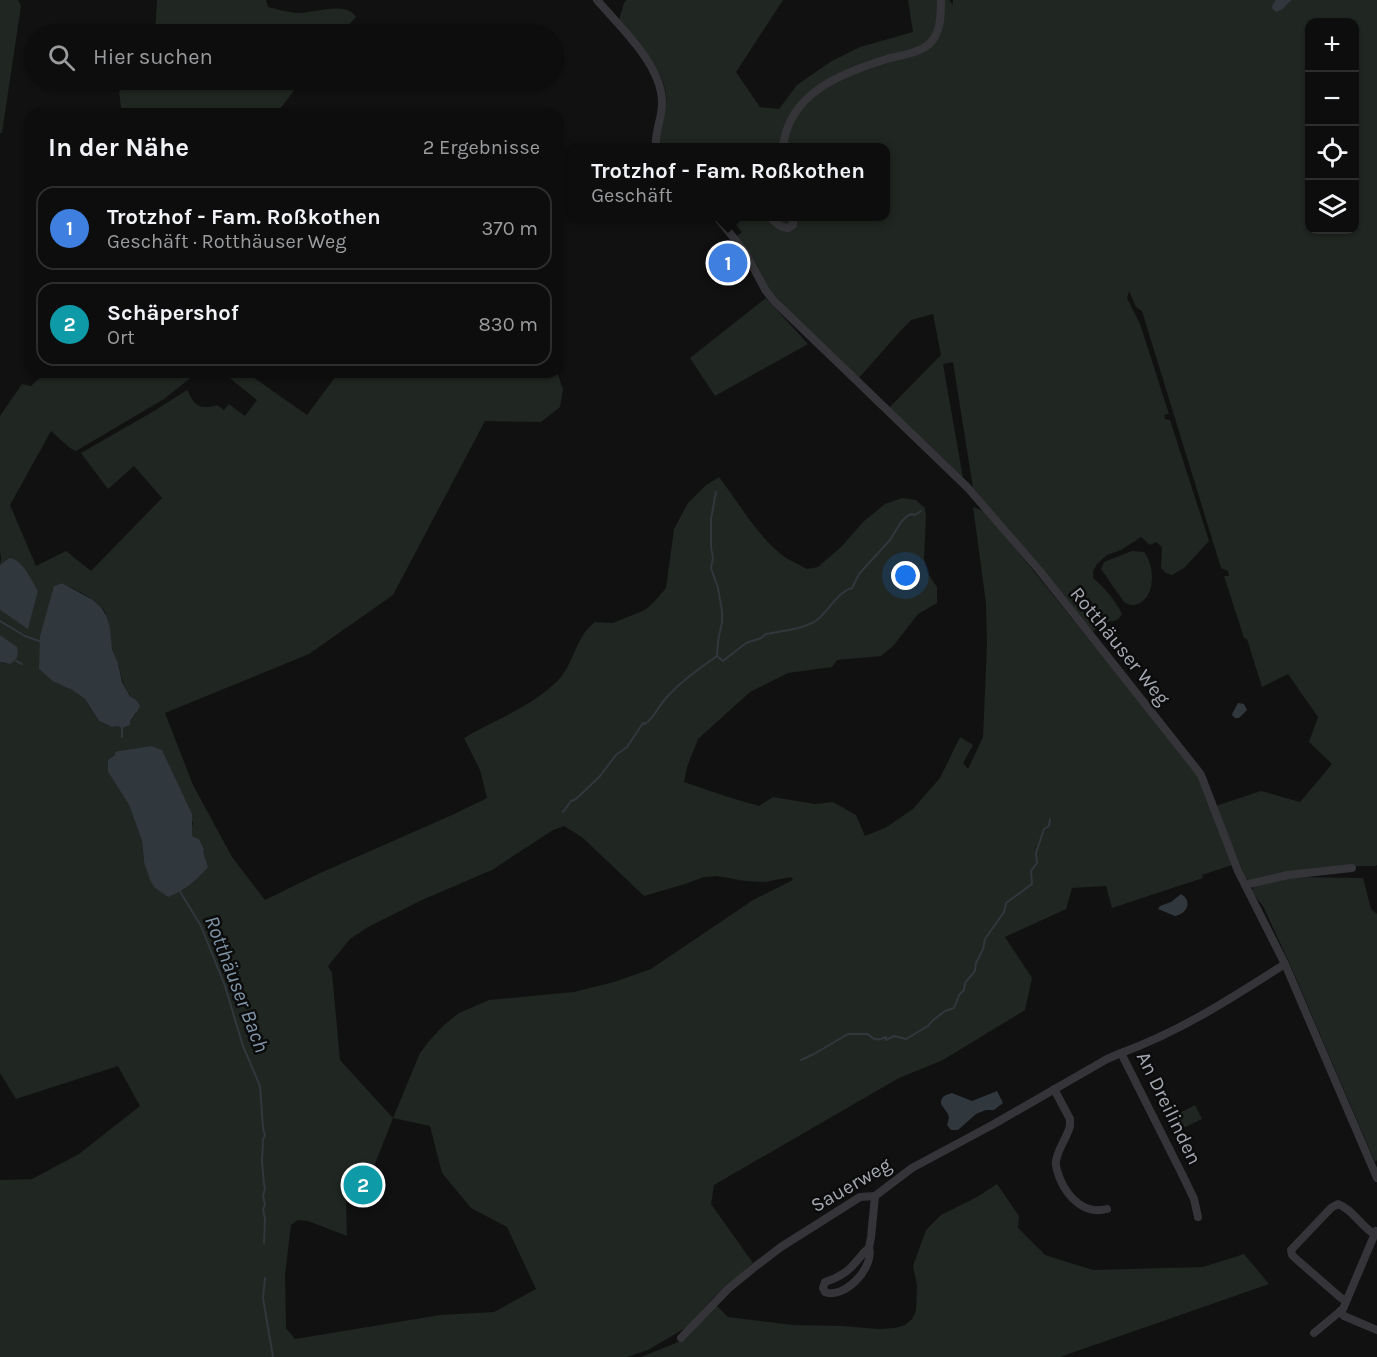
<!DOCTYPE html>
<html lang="de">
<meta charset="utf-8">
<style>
body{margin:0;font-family:Karla,sans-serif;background:#1b1b1c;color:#f1f3f6}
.controls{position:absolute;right:18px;top:18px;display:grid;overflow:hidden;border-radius:12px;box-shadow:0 2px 4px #0004}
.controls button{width:54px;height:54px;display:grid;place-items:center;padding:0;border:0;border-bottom:2px solid #2d2d2e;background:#0d0d0e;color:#f1f3f6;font:30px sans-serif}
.you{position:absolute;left:906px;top:576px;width:21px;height:21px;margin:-15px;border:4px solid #fff;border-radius:50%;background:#1a73e8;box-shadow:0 0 0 9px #1a73e833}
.badge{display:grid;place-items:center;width:39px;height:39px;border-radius:50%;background:#ea580c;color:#fff;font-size:20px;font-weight:700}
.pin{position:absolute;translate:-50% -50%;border:3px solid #fff;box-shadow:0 2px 6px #0006}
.popup{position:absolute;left:566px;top:143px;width:324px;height:78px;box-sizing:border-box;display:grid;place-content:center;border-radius:12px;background:#0d0d0e;filter:drop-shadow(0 2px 4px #0005);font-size:20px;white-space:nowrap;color:#9a9c9e}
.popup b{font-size:22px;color:#f1f3f6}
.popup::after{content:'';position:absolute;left:50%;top:100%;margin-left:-12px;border:12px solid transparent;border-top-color:#0d0d0e}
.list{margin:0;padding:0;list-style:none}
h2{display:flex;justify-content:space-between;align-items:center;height:78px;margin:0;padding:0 24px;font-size:26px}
h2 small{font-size:20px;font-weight:400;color:#9a9c9e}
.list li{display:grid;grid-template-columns:39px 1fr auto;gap:18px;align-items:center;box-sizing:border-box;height:84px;margin:0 12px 12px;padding:0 12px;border:2px solid #2d2d2e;border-radius:18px}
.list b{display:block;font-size:22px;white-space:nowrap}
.list p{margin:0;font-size:20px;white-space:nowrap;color:#9a9c9e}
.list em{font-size:20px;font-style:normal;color:#9a9c9e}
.icon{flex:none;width:33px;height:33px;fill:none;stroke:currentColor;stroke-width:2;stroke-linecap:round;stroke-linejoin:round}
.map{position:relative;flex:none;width:1377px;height:1357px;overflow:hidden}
.search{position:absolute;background:#0d0d0e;box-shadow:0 2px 4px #0004;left:24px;top:24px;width:540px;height:66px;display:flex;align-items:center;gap:15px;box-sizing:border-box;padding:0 21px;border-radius:33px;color:#9a9c9e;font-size:22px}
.panel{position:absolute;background:#0d0d0e;box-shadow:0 2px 4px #0004;left:24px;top:108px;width:540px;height:270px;border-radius:18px}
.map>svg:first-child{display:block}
.green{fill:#202621;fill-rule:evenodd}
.water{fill:#30373d}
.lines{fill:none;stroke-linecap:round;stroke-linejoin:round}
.stream{stroke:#30373d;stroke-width:2}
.street{stroke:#353539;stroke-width:8}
.labels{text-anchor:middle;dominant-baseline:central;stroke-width:5;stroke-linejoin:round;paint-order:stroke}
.street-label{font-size:20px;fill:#a4a8b1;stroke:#0c0c0d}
.water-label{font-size:21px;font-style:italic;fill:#7f95a8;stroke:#0c0c0d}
</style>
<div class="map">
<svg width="1377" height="1357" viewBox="0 0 1377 1357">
<rect width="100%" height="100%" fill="#111112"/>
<g class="green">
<path d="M0 0H18L21 6 2 133H0Z"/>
<path d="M157 0H266L268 7C277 9 287 12 297 13 313 14 346 0 356 17L341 34H155Z"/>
<path d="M626 0H783L736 72 760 107 779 109 797 85 830 62 860 47 913 32 908 0H949L953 5V0H1377V865L1375 866C1333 865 1290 874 1249 881L1245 877 1216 806 1261 791 1300 802 1332 764 1309 742 1318 717 1288 674 1262 687 1247 639 1244 638 1224 576H1229L1228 571 1221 568 1142 311 1136 307 1129 291 1127 298 1140 324 1169 414 1164 415 1165 419 1170 420 1209 541 1184 568 1172 575 1166 573 1161 568 1162 547 1156 542 1150 545 1141 537 1121 550 1107 555 1097 564 1093 571V578C1105 588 1115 600 1122 614 1117 623 1113 620 1105 623 1100 626 1096 629 1092 632L1042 568 973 488 953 362 943 364 963 478 888 409 941 355 933 314 911 320 903 328 858 379 785 307 769 289 757 265 737 236 742 232 729 217 885 216V148L660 147C657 133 664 120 666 105 670 75 638 41 619 20L624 3ZM1310 22H1354V230H1310Z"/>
<path d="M132 80H302L276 114H122L119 92Z"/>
<path d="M766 298 808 344 715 396 690 358Z"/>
<path d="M46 372H198L164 399 76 451 70 448 51 431 10 505 36 566 66 551 91 571 162 498 134 466 108 489 81 453 154 411 187 390C195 406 199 410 217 405L224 410 229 404 245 416 257 400 226 375 227 372H246L307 415 339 372H557L563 389 560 407 541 422 485 421 393 595 309 654 165 713 193 785 232 857 265 900 318 874 452 815 487 798 480 770 464 738C494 720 538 704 561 677 572 663 575 646 585 632 588 628 592 625 595 622L613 623 645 610 654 602 666 588 674 529 688 503 705 486 719 477C740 504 758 538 786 558 793 562 800 565 807 569L818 567 842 546 863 522 885 504 902 498 916 500 925 508 926 516 924 559 928 574 937 587V603L918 614 894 645 881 656 837 660 832 667 788 673 750 692 698 739 687 767 684 782 728 797 759 806 773 797 815 804 833 802 856 815 865 836 885 828 913 809 940 778 960 737 973 745 963 763 968 769 983 737 987 645 986 603 973 507 986 512 1170 740 1198 777 1232 865 1202 875 1203 878 1112 908 1106 886 1072 888 1066 909 1005 937 1032 978 1025 1010 943 1060 899 1078 714 1185 711 1204 753 1263 712 1299 687 1327 648 1350 627 1357H0V1180L32 1179 79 1154 140 1106 118 1066 16 1099 0 1073V662L6 664 3 638 0 635V610L28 628 38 591 9 558 0 565 1 558 0 551V416L22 384 31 386ZM62 583C74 589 94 598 102 608 112 620 108 634 112 648 113 653 116 657 117 661 120 667 120 673 122 679 125 692 137 699 135 713 134 723 120 724 112 727L99 721 85 699 72 690 54 682V586ZM151 746 193 823 191 830 192 836 199 839 204 849 203 851 208 867 144 862 142 841 129 805 108 772V760L115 755 118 751ZM564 826 583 838 644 896 685 884 704 877 717 876 745 881 765 882 791 877 793 880 753 900 651 969 614 982 574 992 489 1000 459 1013 444 1025 430 1040 420 1053 393 1118 340 1060 332 973 328 966 350 939 368 927 422 900 492 870 553 830ZM393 1118 430 1126 442 1173 471 1208 507 1227 536 1289 494 1312 440 1315 295 1339 286 1328 285 1275 291 1225 298 1220 308 1221 347 1236 346 1202 351 1176 355 1173 357 1166 373 1169Z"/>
<path d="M1132 551 1144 552C1155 566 1156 596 1138 604 1132 606 1129 605 1124 602L1101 569 1104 562Z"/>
<path d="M1294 877 1363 878 1371 909 1377 914V1160L1375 1162 1289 962 1263 906 1251 891 1255 886Z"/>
<path d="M1195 1105 1202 1119 1173 1133 1166 1120Z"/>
<path d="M997 1184 1019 1216 1018 1228 1045 1255 1093 1270 1203 1267 1244 1254 1269 1284 1060 1357H641L686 1339 716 1305 728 1317 793 1325 842 1326 878 1329 895 1328 905 1325 912 1319 916 1311 917 1285 913 1266 926 1230 941 1215 977 1197Z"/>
</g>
<g class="water">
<path d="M1276 0H1292C1286 4 1284 10 1276 12L1272 8 1273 4Z"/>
<path d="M9 558C23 559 31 580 38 591L28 629 0 610V565Z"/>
<path d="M62 583 93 600 101 607 107 617 110 628 112 649 118 663 122 682 130 696 136 700 140 706 137 712 135 713 134 716 130 721V725L122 728 118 726 112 727 99 721 85 699 72 690 54 682 39 669 40 636 54 586Z"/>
<path d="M0 635 17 647C19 655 18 659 10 664L0 662Z"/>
<path d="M1238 703 1244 704 1247 710 1239 718H1235L1232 715 1233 712Z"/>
<path d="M151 746 162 750 192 814V836L199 839 204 849 203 851 208 867C197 880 184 891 168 897L155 888 150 880 144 862 142 841 129 805 108 772V760L115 755V753L118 751Z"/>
<path d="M1181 894C1193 901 1187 914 1175 916L1158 909 1160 906 1171 902Z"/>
<path d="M997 1091 1003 1103 994 1110H986L976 1114 958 1130H951L947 1125 949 1118 948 1114 941 1104C941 1096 945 1095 952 1093L972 1101Z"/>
</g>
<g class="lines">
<g class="stream">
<path d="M0 621 25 636 42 642"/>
<path d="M717 656 723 661 746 643 761 638 766 634C780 631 805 629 817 620 829 610 838 592 852 588L859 574 890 540 901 522 907 516 912 514 915 515 921 511"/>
<path d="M16 661 22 664"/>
<path d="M122 725V737"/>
<path d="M563 812 571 801 576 799 600 776 616 755 627 747 643 723 645 724C654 718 658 707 666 698 679 683 701 667 717 656L718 641 722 622V611L718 588 711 568 713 558 711 547V519L716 492"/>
<path d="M179 890 201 926 225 986 243 1046 260 1086 263 1128 265 1136 263 1139 262 1162 264 1184 265 1189 263 1196 265 1205 263 1209 265 1219 264 1243"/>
<path d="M801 1060 814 1054 848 1034H868C874 1040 878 1041 886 1037V1040L894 1036 906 1039 928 1026 932 1021 945 1011 954 1008 959 995 964 990 965 983 975 971 976 963 983 949 985 939 1004 912 1006 903 1032 884 1031 871 1037 863 1036 853 1044 829 1049 826 1050 819"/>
<path d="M265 1278 263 1298 273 1357"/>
</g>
<g class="street">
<path d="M597 0C620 27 661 64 662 101 663 117 654 132 656 148"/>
<path d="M783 148C788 92 844 72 890 58 902 55 919 53 929 44 941 34 941 14 941 0"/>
<path d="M716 216 745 252 766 291 775 302 968 488 1039 570 1195 767 1201 775 1238 871 1285 964 1377 1178"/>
<path d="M769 216C774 222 780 228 788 228L793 225V216"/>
<path d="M1245 885 1288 875 1352 868"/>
<path d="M1054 1089 1070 1119V1126C1067 1138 1058 1148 1056 1161 1055 1167 1058 1173 1060 1179 1068 1198 1085 1215 1107 1209"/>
<path d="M1198 1217 1194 1199 1184 1178 1121 1053C1181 1031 1232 998 1285 964"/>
<path d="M869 1248C863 1252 860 1258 855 1263 847 1273 838 1278 825 1282L823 1288 825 1292C844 1300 875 1267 869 1248L871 1237 875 1196"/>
<path d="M1346 1300 1341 1298 1295 1258 1292 1255 1291 1250 1331 1208 1338 1204C1352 1209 1361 1226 1374 1234"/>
<path d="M1340 1311 1344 1316 1377 1330"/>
<path d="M1314 1333 1343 1309 1376 1231"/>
<path d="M681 1338 728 1289 756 1266 781 1247 860 1197 875 1196 912 1168 994 1124 1107 1059 1121 1053"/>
</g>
</g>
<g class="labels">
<g class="street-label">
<text transform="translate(1120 646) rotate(51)">Rotthäuser Weg</text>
<text transform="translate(1169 1108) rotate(64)">An Dreilinden</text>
<text transform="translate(851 1185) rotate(-30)">Sauerweg</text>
</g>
<g class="water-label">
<text transform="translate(237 984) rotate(69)">Rotthäuser Bach</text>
</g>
</g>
</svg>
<div class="controls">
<button>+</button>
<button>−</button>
<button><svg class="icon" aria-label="locate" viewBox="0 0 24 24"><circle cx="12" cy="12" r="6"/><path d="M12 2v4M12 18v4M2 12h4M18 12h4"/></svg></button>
<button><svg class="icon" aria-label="layers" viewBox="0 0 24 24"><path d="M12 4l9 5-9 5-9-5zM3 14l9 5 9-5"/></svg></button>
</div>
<div class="you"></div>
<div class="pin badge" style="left:728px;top:263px;background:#3f7fe0">1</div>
<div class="popup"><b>Trotzhof - Fam. Roßkothen</b>Geschäft</div>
<div class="pin badge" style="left:363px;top:1185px;background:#0f9aa8">2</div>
<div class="search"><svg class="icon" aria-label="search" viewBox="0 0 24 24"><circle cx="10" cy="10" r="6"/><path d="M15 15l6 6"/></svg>Hier suchen</div>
<section class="panel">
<h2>In der Nähe<small>2 Ergebnisse</small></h2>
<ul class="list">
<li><span class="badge" style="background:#3f7fe0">1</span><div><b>Trotzhof - Fam. Roßkothen</b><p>Geschäft · Rotthäuser Weg</p></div><em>370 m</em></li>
<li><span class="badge" style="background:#0f9aa8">2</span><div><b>Schäpershof</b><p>Ort</p></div><em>830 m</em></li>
</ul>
</section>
</div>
